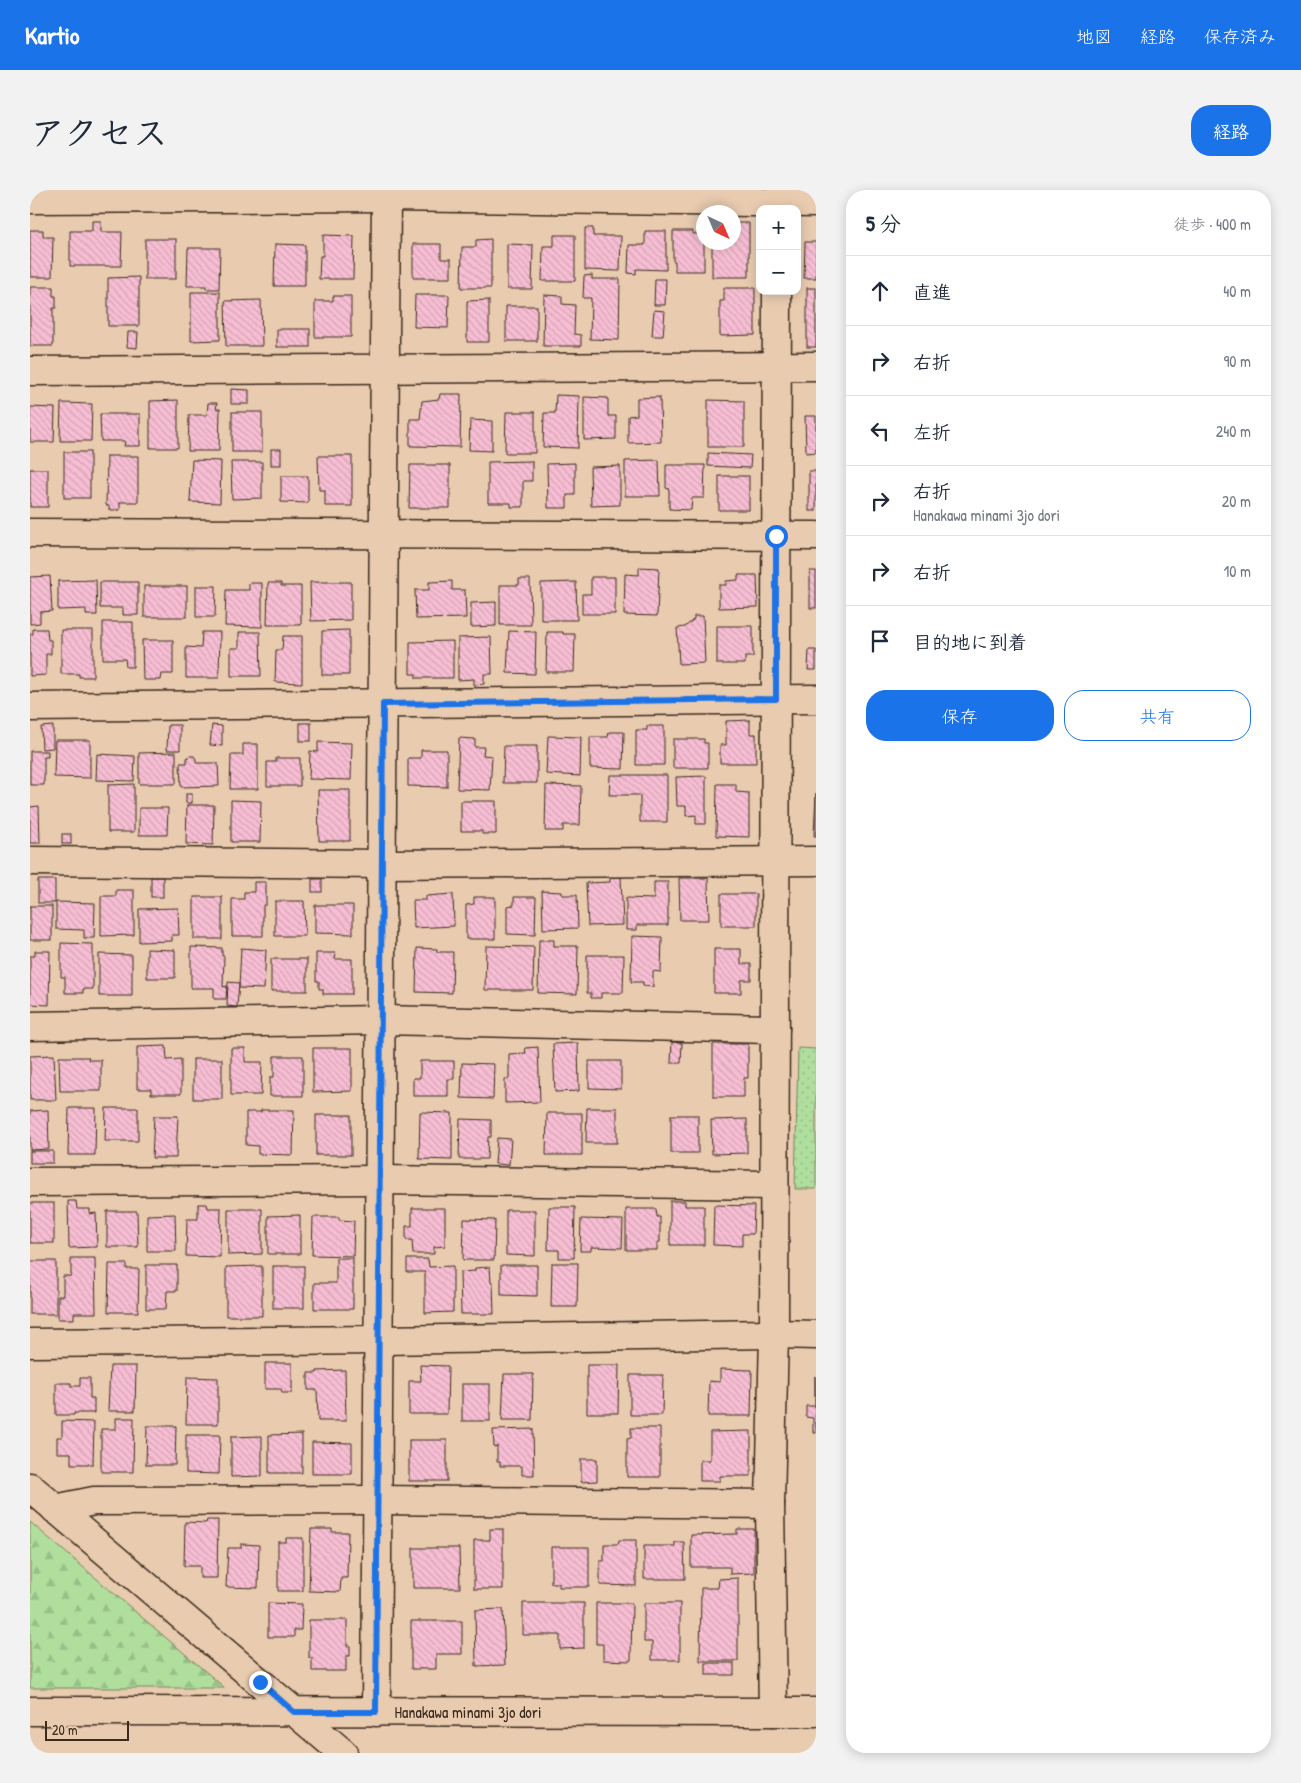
<!DOCTYPE html>
<html lang="ja">
<meta charset="utf-8">
<style>
body{margin:0;font-family:"Patrick Hand","Klee One",sans-serif;background:#f2f2f3;color:#1f2937}
.controls{position:absolute;right:15px;top:15px;display:grid;overflow:hidden;border-radius:10px;box-shadow:0 2px 12px #0003}
.controls button{width:45px;height:45px;display:grid;place-items:center;padding:0;border:0;border-bottom:1px solid #e0e1e3;background:#fff;color:#1f2937;font:25px sans-serif}
.compass{position:absolute;left:666px;top:15px;width:45px;height:45px;border-radius:50%;background:#fff;box-shadow:0 2px 12px #0003;rotate:136deg}
.scale{position:absolute;left:15px;bottom:12px;width:84px;box-sizing:border-box;padding-left:5px;border:2px solid #3b2a1e;border-top:0;font-size:14px;line-height:18px;white-space:nowrap;color:#3b2a1e;-webkit-text-stroke:4px #e9ccb0;paint-order:stroke}
.stop{position:absolute;width:15px;height:15px;margin:-11px;border:4px solid #1a73e8;border-radius:50%;background:#fff}
.stop.end{background:#1a73e8;border-color:#fff;box-shadow:0 1px 5px #0008}
.list{margin:0;padding:0;list-style:none}
h2{display:flex;justify-content:space-between;align-items:center;height:65px;margin:0;padding:0 20px;font-size:21px}
h2 small{font-size:16px;font-weight:400;color:#747a83}
.list li{display:grid;grid-template-columns:32px 1fr auto;gap:15px;align-items:center;box-sizing:border-box;height:70px;padding:0 20px;border-top:1px solid #e0e1e3}
.list b{display:block;font-size:19px;white-space:nowrap}
.list p{margin:0;font-size:16px;white-space:nowrap;color:#747a83}
.list em{font-size:16px;font-style:normal;color:#747a83}
.actions{display:flex;gap:10px;padding:15px 20px}
.actions a{flex:1;padding:11px 0;border:1px solid #1a73e8;border-radius:20px;text-align:center;font-size:18px;color:#1a73e8}
.actions .main{background:#1a73e8;color:#fff}
.icon{flex:none;width:28px;height:28px;fill:none;stroke:currentColor;stroke-width:2;stroke-linecap:round;stroke-linejoin:round}
.map{position:relative;flex:none;width:786px;height:1563px;overflow:hidden;border-radius:20px}
header{display:flex;align-items:center;gap:30px;box-sizing:border-box;height:70px;padding:0 25px;background:#1a73e8;color:#fff}
header strong{font-size:24px}
nav{display:flex;gap:28px;margin-inline-start:auto;font-size:18px}
.intro{display:flex;align-items:center;justify-content:space-between;box-sizing:border-box;height:120px;padding:0 30px}
h1{margin:0;font-size:35px}
.button{padding:12px 22px;border-radius:20px;background:#1a73e8;color:#fff;font-size:18px;font-weight:700}
main{display:flex;gap:30px;padding:0 30px}
aside{flex:1;background:#fff;border-radius:20px;box-shadow:0 2px 12px #0003}
.map>svg:first-child{display:block}
.forest{fill:url(#forest-firs);stroke:#75845e}
.park{fill:url(#park-dots);stroke:#75845e}
.building{fill:url(#building-back-hatch);stroke:#3b2a1e}
.lines{fill:none;stroke-linecap:round;stroke-linejoin:round}
.minor-casing{stroke:#3b2a1e;stroke-width:31}
.minor{stroke:#e9ccb0;stroke-width:28}
.route{stroke:#1a73e8;stroke-width:6}
.labels{text-anchor:middle;dominant-baseline:central;stroke-width:4;stroke-linejoin:round;paint-order:stroke}
.street-label{font-size:16px;fill:#3b2a1e;stroke:#e9ccb0}
</style>
<header>
<strong>Kartio</strong>
<nav><a>地図</a><a>経路</a><a>保存済み</a></nav>
</header>
<div class="intro"><h1>アクセス</h1><a class="button">経路</a></div>
<main>
<div class="map">
<svg width="786" height="1563" viewBox="0 0 786 1563">
<defs>
<pattern id="forest-firs" width="22" height="20" patternUnits="userSpaceOnUse" patternTransform="scale(1.25)"><rect width="22" height="20" fill="#afde9d"/><path d="M5 1l3.5 6h-7zM16 11l3.5 6h-7z" fill="#97bf87"/></pattern>
<pattern id="park-dots" width="8" height="8" patternUnits="userSpaceOnUse" patternTransform="scale(1.25)"><rect width="8" height="8" fill="#afde9d"/><path d="M2 2h.1M6 6h.1" fill="none" stroke="#97bf87" stroke-width="1.8" stroke-linecap="round"/></pattern>
<pattern id="building-back-hatch" width="6" height="6" patternUnits="userSpaceOnUse" patternTransform="scale(1.25)"><rect width="6" height="6" fill="#f7bed3"/><path d="M-1 5l2 2M0 0l6 6M5-1l2 2" fill="none" stroke="#d5a3b5"/></pattern>
</defs>
<rect width="100%" height="100%" fill="#e9ccb0"/>
<filter id="ink" filterUnits="userSpaceOnUse"><feTurbulence type="fractalNoise" baseFrequency=".02" numOctaves="2"/><feDisplacementMap in="SourceGraphic" scale="10" xChannelSelector="R" yChannelSelector="G"/><feConvolveMatrix kernelMatrix="1 2 1 2 8 2 1 2 1" color-interpolation-filters="sRGB"/></filter>
<g filter="url(#ink)">
<path class="forest" d="M0 1332 195 1498H0Z"/>
<path class="park" d="M768 858 786 859V999H765Z"/>
<g class="building">
<path d="M62 31H71V42H92L91 76H40V41H62Z"/>
<path d="M704 33H719V87H682V52H704Z"/>
<path d="M555 38H563V46H591L590 81 555 80Z"/>
<path d="M0 40H13V47H23L22 87H0Z"/>
<path d="M615 41H636V80L606 79V84L598 83 599 55H615Z"/>
<path d="M643 41H663V44H674V81H645V71H643Z"/>
<path d="M293 45 324 46 323 89H289L290 66H293Z"/>
<path d="M524 45H545V91H512L513 56H524Z"/>
<rect x="115" y="49" width="31" height="40"/>
<path d="M461 49V98H431L432 57H446V50Z"/>
<path d="M775 52H786V88H774Z"/>
<path d="M245 54 275 55V96H244Z"/>
<path d="M383 54H411V69H421V88H383Z"/>
<path d="M477 54 503 55 502 99H477Z"/>
<path d="M158 58H190L189 99H176V96H157Z"/>
<path d="M562 85V89H590L589 150 560 149 561 108H553L554 86Z"/>
<path d="M109 87V136H78V88Z"/>
<path d="M625 89H636L635 115H624Z"/>
<path d="M0 97H23V106H26V118H23V156H0Z"/>
<path d="M694 98H725V145L690 146V111H694Z"/>
<rect x="777" y="98" width="9" height="59"/>
<path d="M161 102H190V150L161 151Z"/>
<path d="M385 105H419L418 138 384 137Z"/>
<path d="M514 105 532 106V114L545 115 544 144 551 145V156H513Z"/>
<path d="M303 106H321V147H285V111H303Z"/>
<path d="M231 110 232 156H196L195 111Z"/>
<path d="M459 110V152H437V111Z"/>
<rect x="476" y="116" width="31" height="35"/>
<path d="M624 120 635 121 633 146H622Z"/>
<rect x="247" y="139" width="33" height="18"/>
<path d="M98 142H108L107 158 97 157Z"/>
<path d="M201 199 219 200V214H201Z"/>
<path d="M410 204H431L430 257 380 256V229H390L392 211 409 209Z"/>
<path d="M526 205 549 206 548 258 513 257 514 223H525Z"/>
<path d="M554 207 578 208V226H586V249L554 250Z"/>
<path d="M630 207 631 252 598 253V226L607 225V208Z"/>
<path d="M148 210V258H120V211Z"/>
<path d="M678 210 714 211V257H678Z"/>
<path d="M31 213 62 214 61 251H30Z"/>
<path d="M178 213H187L186 219H190L189 261H158L159 225H177Z"/>
<path d="M0 217 25 218 24 252H0Z"/>
<rect x="202" y="222" width="30" height="40"/>
<path d="M476 222H505V263H475Z"/>
<path d="M70 224H110V256H94L95 251H71Z"/>
<path d="M775 226H786V262L776 263Z"/>
<path d="M440 230 462 231V261L439 260Z"/>
<rect x="241" y="259" width="10" height="16"/>
<rect x="34" y="262" width="26" height="46"/>
<path d="M678 263 721 265 720 278 678 276Z"/>
<path d="M77 266H108V312H90V320H79V316L76 315Z"/>
<path d="M288 266H322V316H295V300H289Z"/>
<path d="M162 270 191 271 190 313 160 312Z"/>
<path d="M629 270 630 306H595V271Z"/>
<path d="M502 271V291H493V317H481V313H458V272Z"/>
<path d="M201 272H232V308L202 309Z"/>
<path d="M545 273V305H537V318H518L517 274Z"/>
<path d="M380 275H420V318H379Z"/>
<path d="M636 275H675L674 308H662L661 320 639 319V299L636 298Z"/>
<path d="M590 276V315L561 316 560 277Z"/>
<rect x="0" y="279" width="18" height="38"/>
<rect x="779" y="281" width="7" height="40"/>
<path d="M251 286H278V313L251 312Z"/>
<rect x="689" y="286" width="30" height="34"/>
<path d="M609 377 629 378 627 426 594 425 595 384 609 385Z"/>
<rect x="780" y="381" width="6" height="37"/>
<path d="M708 385H727L728 417 689 418V395H696V391L708 390Z"/>
<path d="M20 386 22 421 10 422V433L0 434V387Z"/>
<path d="M561 387H585V424H552V404H561Z"/>
<path d="M489 389H500L501 435H470V395H489Z"/>
<path d="M66 390 67 425H56V419L28 420V391Z"/>
<path d="M422 391V400H435L436 428 386 429 385 400H399V392Z"/>
<path d="M70 392H108V425H93V418H70Z"/>
<path d="M280 392H321V430L281 431Z"/>
<path d="M546 392 547 430H511V393Z"/>
<path d="M219 393H232V437L195 436 196 400H219Z"/>
<path d="M238 393H251V396H271V435H237Z"/>
<rect x="114" y="396" width="43" height="31"/>
<path d="M166 396H186L185 427H166Z"/>
<path d="M466 412V436L441 437V413Z"/>
<path d="M664 426H673L675 473 649 474 647 438 655 437 664 429Z"/>
<path d="M73 432H103V477H96L95 469H73Z"/>
<path d="M687 436H723V467H715V474H687Z"/>
<path d="M3 439H17L18 450H21V464H16V485L0 486V444H3Z"/>
<path d="M31 440H63V487H49V484H31Z"/>
<path d="M319 440V485H292V441Z"/>
<path d="M479 441 506 442 505 484 477 483Z"/>
<path d="M172 442H190L189 488H156V457L171 458Z"/>
<path d="M209 442H230L231 486H201V458H209Z"/>
<path d="M517 442H533V444H545L544 482H516Z"/>
<path d="M253 446H272V493L245 492 246 460H252Z"/>
<path d="M461 447 462 484H454V494L444 495V489L428 490V448Z"/>
<path d="M112 450H143V484H132L131 490H113Z"/>
<path d="M423 451V488H386V484H380V452Z"/>
<path d="M779 460H786V480H778Z"/>
<path d="M720 530V544H726V573H690V555H696V531Z"/>
<rect x="270" y="533" width="11" height="18"/>
<path d="M138 535H150V560H137Z"/>
<path d="M182 535 192 536V556L180 555Z"/>
<path d="M23 536V558L12 559 11 537Z"/>
<path d="M617 536H634V575H606V540H617Z"/>
<path d="M579 542H594L593 579 560 578V547H578Z"/>
<path d="M518 546 551 547 550 586 516 584Z"/>
<path d="M429 548 445 549V557H454L453 565 462 566 460 600 427 599Z"/>
<path d="M643 549H674V553H678V578H643Z"/>
<path d="M25 550H60V588L24 587Z"/>
<path d="M288 552 322 553 321 590 279 589 280 561 288 562Z"/>
<path d="M213 554H228V599H200L201 565H213Z"/>
<path d="M474 556H507V593H473Z"/>
<path d="M391 560H417V597L378 596V568H391Z"/>
<path d="M0 561H18V567H14V595H0Z"/>
<path d="M146 562V594H109V563Z"/>
<path d="M67 564 105 566 104 591 66 590Z"/>
<path d="M160 566H164L166 569V573H188L189 596 151 597 150 573H157V568Z"/>
<path d="M246 568H270V596H237V572H246Z"/>
<path d="M580 585H637V632H610V605H579Z"/>
<path d="M676 586V634H666V625L656 626V616H647L646 587Z"/>
<path d="M104 594V642H78V595Z"/>
<path d="M687 594H706V602L719 603V647L686 646Z"/>
<path d="M516 595 551 596 550 635H533V641H515Z"/>
<path d="M288 600H320V651H289Z"/>
<path d="M786 603V646H784Z"/>
<rect x="156" y="604" width="6" height="9"/>
<path d="M201 610 231 611 230 652H201Z"/>
<path d="M431 611H466V644H452V641H431Z"/>
<path d="M157 615H184L183 655 156 654Z"/>
<path d="M9 616 10 653H0V617Z"/>
<path d="M109 618H138L137 645H109Z"/>
<rect x="32" y="644" width="9" height="10"/>
<rect x="121" y="687" width="12" height="20"/>
<path d="M580 687H591L593 735 558 736 556 693 580 692Z"/>
<path d="M649 688H678L679 730H650Z"/>
<rect x="282" y="689" width="10" height="13"/>
<rect x="8" y="690" width="17" height="23"/>
<path d="M224 692H236V715H233V746H202V709H214V702H224Z"/>
<path d="M624 692H638V735H607V740H596V708L624 709Z"/>
<path d="M86 700H104V745L71 746V706H86Z"/>
<path d="M512 701 532 702V705H547L548 738 513 739Z"/>
<path d="M423 704 424 736 384 738 383 710H396V706Z"/>
<rect x="691" y="704" width="35" height="32"/>
<rect x="164" y="707" width="28" height="42"/>
<path d="M444 707H465V749H436V715L444 714Z"/>
<path d="M484 707H506L505 745 477 744V716L484 715Z"/>
<path d="M245 711H274L275 746H245Z"/>
<path d="M26 712 65 713 64 748H54V740L26 739Z"/>
<path d="M285 715H323V744L285 743Z"/>
<rect x="0" y="716" width="22" height="34"/>
<path d="M148 718 149 745H142V751L109 752V719Z"/>
<path d="M602 746 632 747 631 782 623 781V797L613 796V792H601Z"/>
<path d="M509 750H524V756H548L547 804 508 803Z"/>
<path d="M31 753 63 754V799H53V803H35V787H31Z"/>
<path d="M456 756 504 757 503 800H455Z"/>
<path d="M161 757 192 758V766H194L193 797 197 796 196 809H184V798H161Z"/>
<path d="M211 758 236 760 234 799 209 798Z"/>
<path d="M387 758 407 759V762H423L422 803 386 802Z"/>
<path d="M117 759 145 760V788H117Z"/>
<path d="M684 759H711V774H721V790H711V803H684Z"/>
<path d="M5 761H20L19 815 0 814V766H5Z"/>
<path d="M286 763H306L305 769H322V804H293V799H289V791H286Z"/>
<path d="M69 764 102 765V806H69Z"/>
<path d="M557 765H594L593 803H571V808H561V803H557Z"/>
<rect x="241" y="769" width="36" height="32"/>
<path d="M198 792 209 793 207 817 197 816Z"/>
<path d="M642 852 652 853 651 873H641Z"/>
<path d="M548 853 549 901 525 902 523 854Z"/>
<path d="M683 854H718V888H714V907H683Z"/>
<path d="M136 856 137 870 151 869V904H121V899H107V857Z"/>
<path d="M508 857 510 912 475 913V889H479V864L496 863 495 858Z"/>
<path d="M201 858H215V872H232L231 905H201Z"/>
<path d="M283 858H322V901L283 902Z"/>
<path d="M24 865 26 910H0V866Z"/>
<path d="M244 866H273V906H240V887H244Z"/>
<path d="M29 867H59L58 870H71V901H30Z"/>
<rect x="163" y="869" width="29" height="40"/>
<path d="M390 871H424V889H418V906H383V888H390Z"/>
<path d="M559 871H591V899L559 898Z"/>
<path d="M432 873 464 874 463 909 431 908Z"/>
<path d="M39 918H66L65 965H38Z"/>
<path d="M76 918H108V951H75Z"/>
<path d="M557 918H587V953H556Z"/>
<path d="M18 920 19 959 0 960V921Z"/>
<path d="M231 920H264L263 965 228 964V956L216 955V922H231Z"/>
<path d="M390 922 422 923V970L389 969Z"/>
<path d="M517 923H552V965H516Z"/>
<rect x="286" y="925" width="35" height="40"/>
<rect x="641" y="925" width="27" height="38"/>
<path d="M124 926H148L146 968H122Z"/>
<path d="M430 929 461 930V947H458L457 969H429Z"/>
<path d="M717 929V963L682 964 681 930Z"/>
<path d="M467 948 481 949 479 975 465 974Z"/>
<rect x="0" y="961" width="23" height="12"/>
<path d="M38 1011H46L47 1019H60V1024L66 1023 67 1057 39 1058Z"/>
<path d="M640 1011H655V1016H674V1055H640Z"/>
<rect x="0" y="1013" width="24" height="40"/>
<path d="M168 1014H177L178 1018H191L190 1067 156 1066 157 1029H168Z"/>
<path d="M684 1015 724 1016 723 1044H712V1056L683 1055Z"/>
<path d="M519 1017H545L544 1068H529V1060H518Z"/>
<path d="M382 1018H415V1056L404 1057V1064H383L382 1050H376V1036H382Z"/>
<path d="M198 1019H232V1064L198 1065Z"/>
<path d="M596 1019H626L627 1027H630V1052H627V1060H596Z"/>
<path d="M476 1020H505V1066L476 1065Z"/>
<path d="M77 1021H107L108 1057H77Z"/>
<path d="M145 1024 146 1061H117V1025Z"/>
<path d="M270 1025V1064H238V1026Z"/>
<path d="M283 1027H309V1030L324 1031 323 1066 282 1065Z"/>
<path d="M434 1029 465 1030 464 1070H433Z"/>
<path d="M551 1029 593 1030 592 1058 561 1057V1061H550Z"/>
<path d="M41 1068H65L66 1123H44V1129H28V1106H33V1086H41Z"/>
<path d="M306 1068H323V1119H284V1093H306Z"/>
<path d="M377 1069H398L399 1077 423 1076V1122L395 1123V1082H377Z"/>
<rect x="0" y="1071" width="26" height="53"/>
<path d="M522 1073H548L547 1117H521Z"/>
<path d="M79 1074H97V1079H109L108 1122H78Z"/>
<path d="M116 1075H147V1101H137L136 1119H116Z"/>
<path d="M471 1075H507V1106L471 1105Z"/>
<path d="M232 1076V1126H196V1077Z"/>
<rect x="243" y="1076" width="31" height="42"/>
<path d="M460 1077 461 1093H463L464 1124H431L430 1082 445 1081V1078Z"/>
<path d="M235 1173H262V1203H252L251 1199H235Z"/>
<path d="M390 1175 418 1176 417 1224H379V1191H391Z"/>
<path d="M557 1175H589L588 1223H557Z"/>
<path d="M80 1176H106L105 1221H78Z"/>
<path d="M690 1179 722 1180 721 1226H678L679 1191 690 1192Z"/>
<path d="M315 1180 316 1231H288L287 1200H278V1183H287V1181Z"/>
<path d="M474 1184H503L502 1230H472Z"/>
<path d="M600 1185H633L632 1225H600Z"/>
<path d="M785 1186 786 1243H783V1228L776 1227V1216H785Z"/>
<path d="M157 1187 188 1188V1234H156Z"/>
<path d="M50 1188H60V1208H64V1223H44V1225H26V1193H41V1196H50Z"/>
<rect x="432" y="1194" width="28" height="37"/>
<path d="M86 1228H104L103 1282H71V1239H86Z"/>
<path d="M32 1231 64 1232 63 1274H41V1263H27V1247H32Z"/>
<path d="M117 1236H146L145 1275H116Z"/>
<path d="M601 1238H630V1287H597V1249L601 1248Z"/>
<path d="M503 1239 504 1285H492V1276H470V1272H467V1256L464 1257 463 1240Z"/>
<path d="M721 1241V1286H690V1291H670V1270H680V1242Z"/>
<path d="M272 1244V1283H239V1245Z"/>
<path d="M156 1245H190L189 1284 156 1283Z"/>
<path d="M232 1246V1286L201 1287V1247Z"/>
<rect x="379" y="1250" width="38" height="41"/>
<path d="M282 1252 322 1253V1284H282Z"/>
<path d="M551 1269H567V1291L551 1292Z"/>
<path d="M177 1330H188L187 1388H170V1376H154L155 1332 176 1333Z"/>
<path d="M281 1339H302V1342H318L317 1388H311L310 1402 279 1401Z"/>
<path d="M460 1339H473V1399H444V1350H460Z"/>
<path d="M707 1339H724V1383L700 1384V1377H661V1345L707 1344Z"/>
<path d="M256 1348H273V1401H248V1352H256Z"/>
<path d="M589 1350H606V1396L570 1395V1371H574V1354H588Z"/>
<path d="M645 1352H654L655 1389H614V1356H645Z"/>
<path d="M211 1354 229 1355 228 1398 196 1397 198 1358H211Z"/>
<path d="M521 1357H559V1397H529V1393H521Z"/>
<path d="M383 1358H429L430 1398H383Z"/>
<path d="M708 1388V1471H670L671 1398H688L689 1389Z"/>
<path d="M238 1413 272 1414 271 1440H264V1447H238Z"/>
<path d="M493 1413H554V1458L530 1459V1445H493Z"/>
<path d="M566 1413H602L601 1471 573 1470V1454H566Z"/>
<path d="M614 1413H650V1470H622V1452H614Z"/>
<path d="M473 1419 475 1475 446 1476 445 1420Z"/>
<path d="M279 1430H317V1456H320V1466H316V1481H282V1468H279Z"/>
<path d="M381 1431H432V1464H406V1479H381Z"/>
<rect x="676" y="1473" width="28" height="12"/>
</g>
<g class="lines">
<g class="minor-casing">
<g id="minor">
<path d="M0 9 356 7 786 13"/>
<path d="M0 181 786 176"/>
<path d="M0 343 786 346"/>
<path d="M0 517 786 509"/>
<path d="M0 671 352 674 786 671"/>
<path d="M0 836 351 830 745 839"/>
<path d="M0 992 350 990 744 995"/>
<path d="M0 1153 349 1150 744 1144 786 1145"/>
<path d="M0 1297 313 1563"/>
<path d="M25 1319 64 1311 348 1310 740 1314"/>
<path d="M0 1521 786 1522"/>
<path d="M346 1522 356 0"/>
<path d="M743 1522 740 1314 744 1144 747 101"/>
</g>
</g>
<use href="#minor" class="minor"/>
</g>
</g>
<g class="lines" filter="url(#ink)">
<path class="route" d="M230 1492 264 1522H346L353 514 746 509V346"/>
</g>
<g class="labels">
<g class="street-label">
<text x="438" y="1522">Hanakawa minami 3jo dori</text>
</g>
</g>
</svg>
<div class="controls">
<button>+</button>
<button>−</button>
</div>
<svg class="compass" viewBox="-18 -18 36 36"><path d="M0-13l5 13h-10z" fill="#e53935"/><path d="M0 13l5-13h-10z" fill="#747a83"/></svg>
<div class="scale">20 m</div>
<div class="stop" style="left:746px;top:346px"></div>
<div class="stop end" style="left:230px;top:1492px"></div>
</div>
<aside>
<h2>5 分<small>徒歩 · 400 m</small></h2>
<ul class="list">
<li><svg class="icon" aria-label="ahead" viewBox="0 0 24 24"><path d="M12 20V5M6 11l6-6 6 6"/></svg><div><b>直進</b></div><em>40 m</em></li>
<li><svg class="icon" aria-label="right" viewBox="0 0 24 24"><path d="M7 20v-9h11M14 6l5 5-5 5"/></svg><div><b>右折</b></div><em>90 m</em></li>
<li><svg class="icon" aria-label="left" viewBox="0 0 24 24"><path d="M17 20v-9H6M10 6l-5 5 5 5"/></svg><div><b>左折</b></div><em>240 m</em></li>
<li><svg class="icon" aria-label="right" viewBox="0 0 24 24"><path d="M7 20v-9h11M14 6l5 5-5 5"/></svg><div><b>右折</b><p>Hanakawa minami 3jo dori</p></div><em>20 m</em></li>
<li><svg class="icon" aria-label="right" viewBox="0 0 24 24"><path d="M7 20v-9h11M14 6l5 5-5 5"/></svg><div><b>右折</b></div><em>10 m</em></li>
<li><svg class="icon" aria-label="arrive" viewBox="0 0 24 24"><path d="M6 21V4h12l-3 4 3 4H6"/></svg><div><b>目的地に到着</b></div></li>
</ul>
<div class="actions"><a class="main">保存</a><a>共有</a></div>
</aside>
</main>
